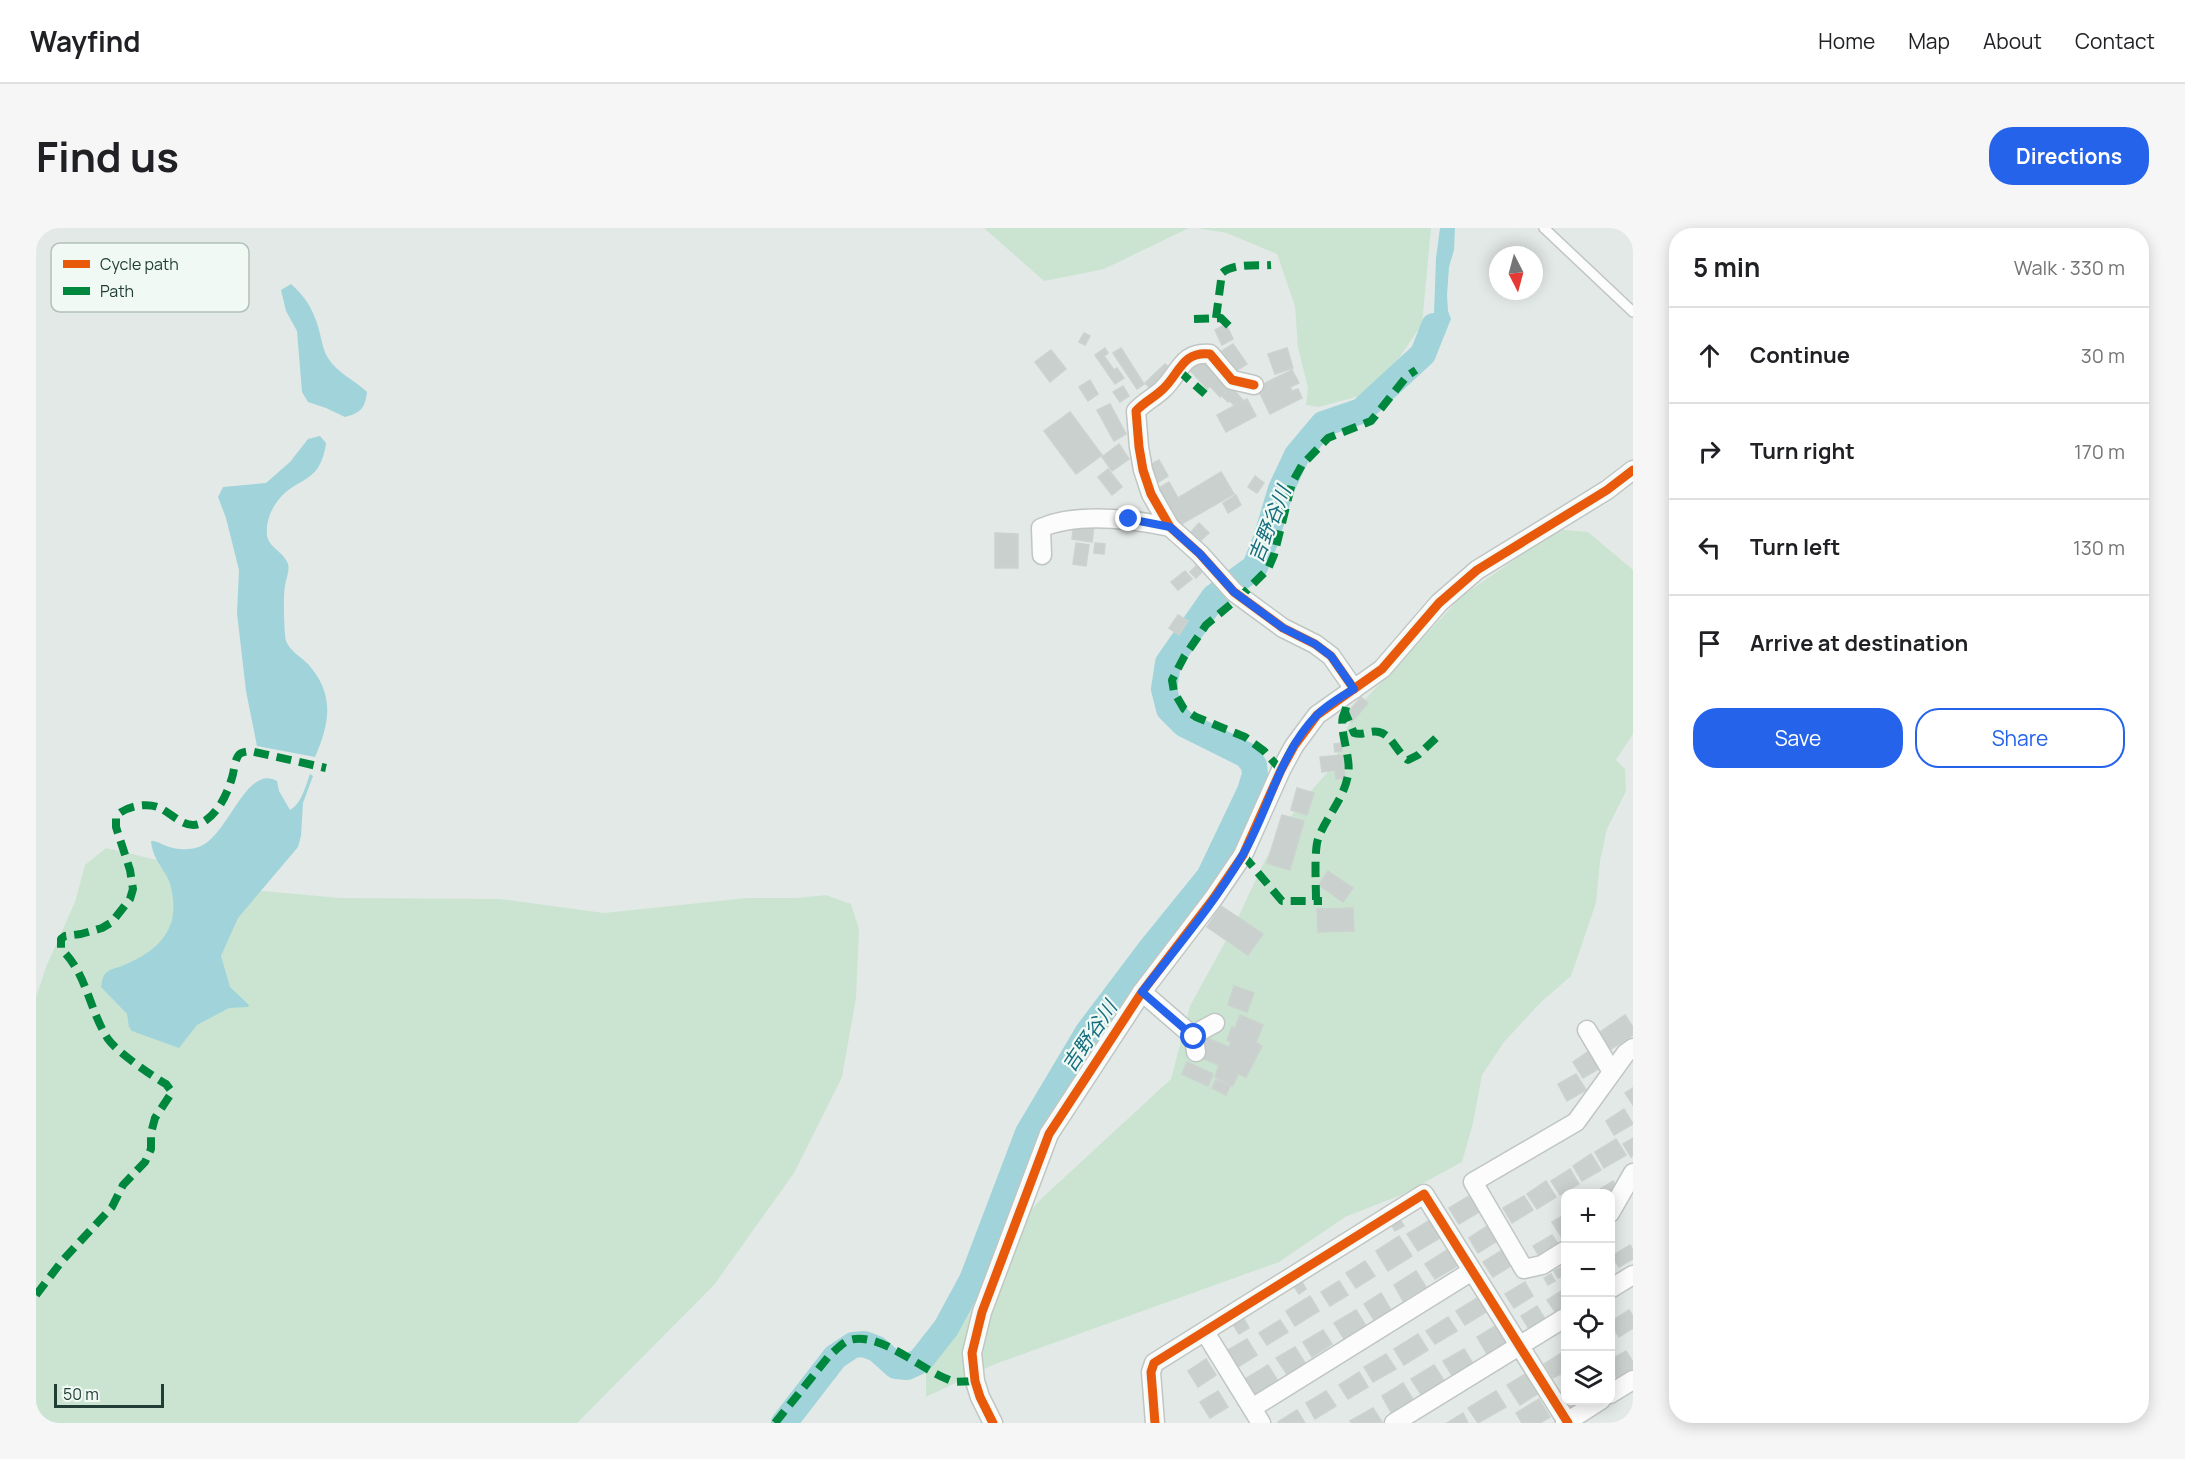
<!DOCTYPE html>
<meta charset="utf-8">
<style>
body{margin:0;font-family:Manrope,"Noto Sans JP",sans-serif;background:#f6f6f6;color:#202124}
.controls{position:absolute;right:18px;bottom:18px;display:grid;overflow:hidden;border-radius:12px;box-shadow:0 3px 15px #0003}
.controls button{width:54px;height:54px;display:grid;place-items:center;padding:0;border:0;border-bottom:2px solid #e0e0e0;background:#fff;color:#202124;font:30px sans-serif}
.compass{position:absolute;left:1453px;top:18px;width:54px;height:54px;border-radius:50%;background:#fff;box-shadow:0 3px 15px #0003;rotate:174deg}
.scale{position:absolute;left:18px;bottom:15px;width:110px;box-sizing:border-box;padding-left:6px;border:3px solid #203e35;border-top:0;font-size:16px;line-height:21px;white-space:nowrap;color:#203e35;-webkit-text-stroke:4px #f1f9f5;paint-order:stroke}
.stop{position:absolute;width:18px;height:18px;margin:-14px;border:4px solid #2563eb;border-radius:50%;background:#fff}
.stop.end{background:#2563eb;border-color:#fff;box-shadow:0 2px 6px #0008}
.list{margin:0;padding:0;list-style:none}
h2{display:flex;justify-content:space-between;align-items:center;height:78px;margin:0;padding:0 24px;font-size:26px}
h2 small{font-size:20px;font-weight:400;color:#757577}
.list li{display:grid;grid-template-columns:39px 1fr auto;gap:18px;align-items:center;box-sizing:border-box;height:96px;padding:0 24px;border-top:2px solid #e0e0e0}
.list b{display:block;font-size:22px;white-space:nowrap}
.list em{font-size:20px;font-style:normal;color:#757577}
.actions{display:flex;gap:12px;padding:18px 24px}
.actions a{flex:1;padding:14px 0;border:2px solid #2563eb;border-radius:24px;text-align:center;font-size:21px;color:#2563eb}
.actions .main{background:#2563eb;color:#fff}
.icon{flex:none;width:33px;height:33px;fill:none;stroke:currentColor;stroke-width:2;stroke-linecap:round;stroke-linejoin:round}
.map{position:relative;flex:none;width:1597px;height:1195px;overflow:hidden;border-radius:24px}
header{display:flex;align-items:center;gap:36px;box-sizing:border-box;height:84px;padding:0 30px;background:#fff;border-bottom:2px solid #e0e0e0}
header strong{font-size:28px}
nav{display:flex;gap:33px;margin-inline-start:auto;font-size:21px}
.intro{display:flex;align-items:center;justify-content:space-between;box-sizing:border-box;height:144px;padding:0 36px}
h1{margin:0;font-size:42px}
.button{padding:15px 27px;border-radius:24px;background:#2563eb;color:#fff;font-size:21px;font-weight:700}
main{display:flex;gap:36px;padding:0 36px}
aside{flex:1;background:#fff;border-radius:24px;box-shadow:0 3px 15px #0003}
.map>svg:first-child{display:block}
.green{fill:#cbe4d2}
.water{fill:#a0d4da}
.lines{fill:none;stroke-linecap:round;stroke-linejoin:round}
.river{stroke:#a0d4da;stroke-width:26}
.building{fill:#cad0cd;stroke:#cbd2cf;stroke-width:1.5}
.lane-casing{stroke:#c0c6c3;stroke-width:12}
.street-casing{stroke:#c0c6c3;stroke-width:21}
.lane{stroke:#fbfcfb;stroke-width:9}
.street{stroke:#fbfcfb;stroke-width:18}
.quiet{stroke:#00873e;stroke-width:8;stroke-dasharray:15 8;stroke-linecap:butt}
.cycleway-casing{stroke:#f1f9f5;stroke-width:13}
.cycleway{stroke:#e8590c;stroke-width:9}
.route{stroke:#2563eb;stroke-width:8}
.labels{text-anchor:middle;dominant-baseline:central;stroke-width:4.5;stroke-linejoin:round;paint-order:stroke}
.water-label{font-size:20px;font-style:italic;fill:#166f7e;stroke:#f1f9f5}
.key{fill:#f1f9f5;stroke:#b2c1bb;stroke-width:1.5}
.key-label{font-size:16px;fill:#203e35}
</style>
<header>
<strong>Wayfind</strong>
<nav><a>Home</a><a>Map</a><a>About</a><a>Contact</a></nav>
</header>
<div class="intro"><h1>Find us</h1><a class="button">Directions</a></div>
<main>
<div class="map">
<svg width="1597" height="1195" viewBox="0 0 1597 1195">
<rect width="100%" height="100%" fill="#e3e9e6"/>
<g class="green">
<path d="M948 0H1153L1068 41 1008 53Z"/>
<path d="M1161 0H1395L1386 96 1357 139 1323 168 1283 179 1270 177 1272 160 1262 119 1259 78 1241 26 1191 5Z"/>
<path d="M1518 301 1552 304 1597 342V506L1580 532 1589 541 1590 563 1571 601 1564 633 1560 675 1535 748 1505 774 1468 814 1446 847 1437 895 1426 934 1365 967 1309 989 1243 1034 959 1136 890 1169V1123L938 1045 1006 970 1135 851 1154 778 1199 696 1229 632 1261 579 1296 539 1318 483 1426 368 1478 332Z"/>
<path d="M70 620 156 640 227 663 304 670 464 671 568 685 711 670H761L790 667 815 676 823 701 820 770 806 849 758 945 678 1057 541 1195H0V769L10 739 39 674 49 637Z"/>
</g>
<g class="water">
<path d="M1404 0H1419L1418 22 1413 39 1411 67 1412 83 1415 91C1408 108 1403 124 1384 130L1374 125 1389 117 1398 85 1400 30Z"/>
<path d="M255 56C266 66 274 76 279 90 285 103 285 119 292 130 301 145 319 152 331 164 329 181 324 185 309 189L290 180 272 174 266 164 261 103 250 83 245 62Z"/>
<path d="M284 208 290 215C289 224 286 234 281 241 274 251 261 255 251 263 239 273 229 290 231 307 232 319 248 324 252 336 254 343 250 350 249 358 247 367 248 405 250 413 254 423 265 429 272 436 299 466 294 495 279 529L221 518 210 463 201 385 203 342 190 290 182 269 187 259 230 255 254 234 272 211Z"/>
<path d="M274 546 277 548 267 575 265 608 262 619 202 690 185 728 194 759 213 777 212 779 193 780 161 797 143 820 96 803 93 799 91 786 65 759C66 754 66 750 69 746 73 741 80 740 86 738 107 729 129 717 136 692 139 679 137 658 130 647 123 635 116 627 115 613 121 613 123 615 128 617 139 622 154 623 165 618 193 606 210 536 241 553L243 563 254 582C266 575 269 559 274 546Z"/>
</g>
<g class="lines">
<path class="river" d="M748 1195 799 1129 817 1117 828 1116 841 1121 860 1138 871 1139 884 1133 910 1100 936 1052 992 905 1052 804 1113 723 1173 649 1214 563 1219 547 1218 537 1210 527 1148 496 1133 481 1128 461 1132 435 1178 369 1219 339 1230 311 1245 261 1261 227 1287 196 1325 183 1387 126 1398 98"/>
</g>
<g class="building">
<path d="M1190 96 1197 111 1186 117 1179 102Z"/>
<path d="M1048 105 1054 108 1049 117 1043 114Z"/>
<path d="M1197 116 1211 136 1200 143 1186 123Z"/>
<path d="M1069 120 1072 125 1068 128 1078 142 1081 140 1088 150 1079 156 1059 127Z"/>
<path d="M1085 120 1108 156 1101 161 1077 125Z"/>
<path d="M1251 120 1257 140 1239 146 1232 126Z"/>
<path d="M1015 122 1030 141 1014 154 999 134Z"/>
<path d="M1169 129 1195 158 1184 169 1174 158 1171 161 1154 142Z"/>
<path d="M1129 136 1135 141 1115 161 1109 155Z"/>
<path d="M1256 142 1263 155 1254 159 1256 163 1262 161 1266 170 1234 186 1221 159Z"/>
<path d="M1054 152 1062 166 1052 173 1043 159Z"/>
<path d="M1087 158 1093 168 1084 174 1077 164Z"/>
<path d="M1195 159 1207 172 1198 177 1194 173 1192 174 1186 168Z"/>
<path d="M1211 171 1220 188 1190 204 1181 187Z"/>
<path d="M1074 176 1090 206 1078 213 1061 182Z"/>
<path d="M1034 184 1066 227 1040 246 1008 203Z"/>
<path d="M1083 216 1093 231 1076 243 1066 229Z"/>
<path d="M1123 232 1132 248 1121 255 1112 238Z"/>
<path d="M1072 241 1086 259 1076 267 1062 249Z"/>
<path d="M1185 244 1198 266 1142 298 1121 261 1133 254 1142 270Z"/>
<path d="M1219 248 1228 255 1221 265 1212 259Z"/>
<path d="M1200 267 1205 277 1192 285 1187 275Z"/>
<path d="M1038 295 1058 298 1056 314 1036 311Z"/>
<path d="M1163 295 1173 305 1163 314 1154 305Z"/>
<path d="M959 305 982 306V340H959Z"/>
<path d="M1040 315 1053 317 1050 338 1037 336Z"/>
<path d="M1059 315 1069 316 1068 326 1058 325Z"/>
<path d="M1163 335 1169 341 1160 350 1154 344Z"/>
<path d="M1149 343 1156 351 1142 362 1135 354Z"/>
<path d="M1142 387 1152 393 1143 407 1133 400Z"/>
<path d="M1325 469 1332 475 1316 494 1313 492 1317 488 1312 484Z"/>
<path d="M1305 515 1306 523 1299 524 1298 516Z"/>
<path d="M1307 527 1309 550 1300 551 1299 542 1286 544 1284 529Z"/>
<path d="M1261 560 1278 565 1271 587 1255 582Z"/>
<path d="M1246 587 1268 593 1254 642 1231 635Z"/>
<path d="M1292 643 1317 660 1307 674 1283 657Z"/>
<path d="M1185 678 1227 706 1212 727 1171 699Z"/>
<path d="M1317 680 1318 703 1282 704 1281 681Z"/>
<path d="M1198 758 1218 765 1211 784 1192 777Z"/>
<path d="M1204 787 1227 797 1220 814 1226 818 1210 849 1202 846 1197 858 1179 849 1183 837 1163 829 1171 810 1193 819 1195 814 1191 812 1196 799 1199 800Z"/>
<path d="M1589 787 1597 799V807L1575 821 1564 804Z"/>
<path d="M1553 823 1564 840 1547 850 1537 834Z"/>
<path d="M1151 834 1177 846 1172 858 1146 846Z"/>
<path d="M1540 846 1550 862 1531 873 1522 856Z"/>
<path d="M1180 852 1194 858 1190 867 1176 860Z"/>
<path d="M1597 860V877L1589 865Z"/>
<path d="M1588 881 1597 896 1578 907 1570 893Z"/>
<path d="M1597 910V927L1595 929 1587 916Z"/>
<path d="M1580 911 1590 927 1568 940 1559 924Z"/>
<path d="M1555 926 1565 942 1546 953 1537 938Z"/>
<path d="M1534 941 1543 956 1524 967 1515 953Z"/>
<path d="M1510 953 1520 969 1501 981 1491 966Z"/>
<path d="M1577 953 1586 966 1574 973V966H1562L1561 963Z"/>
<path d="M1433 968 1443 984 1423 996 1413 980Z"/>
<path d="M1488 968 1497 982 1476 995 1467 980Z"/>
<path d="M1530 986V1007L1526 1010 1516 994Z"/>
<path d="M1362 988 1368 998 1359 1003 1354 994Z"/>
<path d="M1394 992 1404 1010 1382 1023 1371 1006Z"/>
<path d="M1454 996 1464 1011 1442 1025 1433 1010Z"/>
<path d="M1516 1007 1524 1019 1505 1031 1497 1018Z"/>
<path d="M1363 1008 1376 1028 1352 1043 1340 1023Z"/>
<path d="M1594 1017 1597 1022V1031L1583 1039 1576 1028Z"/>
<path d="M1468 1021 1478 1036 1457 1049 1447 1034Z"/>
<path d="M1411 1022 1421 1038 1399 1051 1389 1036Z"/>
<path d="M1329 1033 1339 1048 1320 1060 1310 1045Z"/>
<path d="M1526 1039 1530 1046 1522 1050 1518 1043Z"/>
<path d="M1380 1043 1390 1059 1367 1073 1358 1057Z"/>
<path d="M1515 1046 1519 1053 1512 1057 1508 1050Z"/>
<path d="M1265 1052 1270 1061 1263 1066 1257 1057Z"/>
<path d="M1303 1053 1312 1067 1294 1078 1285 1064Z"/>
<path d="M1489 1054 1497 1068 1478 1080 1469 1066Z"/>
<path d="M1530 1060V1079L1520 1085 1511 1072Z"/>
<path d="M1345 1065 1355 1082 1338 1092 1328 1076Z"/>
<path d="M1274 1068 1283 1083 1259 1098 1250 1083Z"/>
<path d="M1441 1070 1450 1084 1429 1097 1420 1083Z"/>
<path d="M1501 1078 1509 1091 1493 1101 1485 1088Z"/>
<path d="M1320 1082 1330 1098 1308 1111 1298 1095Z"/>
<path d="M1593 1082 1597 1088V1100L1583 1109 1574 1094Z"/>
<path d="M1207 1089 1213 1100 1203 1106 1196 1095Z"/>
<path d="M1412 1089 1421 1103 1399 1116 1390 1103Z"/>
<path d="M1244 1092 1252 1104 1231 1117 1223 1105Z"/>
<path d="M1459 1098 1470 1114 1451 1126 1441 1109Z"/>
<path d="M1287 1102 1296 1116 1276 1129 1267 1114Z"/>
<path d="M1382 1106 1392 1122 1368 1137 1358 1121Z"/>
<path d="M1211 1111 1221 1127 1202 1139 1192 1122Z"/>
<path d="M1259 1119 1269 1135 1251 1146 1240 1130Z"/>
<path d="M1428 1121 1438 1137 1417 1149 1407 1133Z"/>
<path d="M1530 1122V1143L1517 1150 1508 1136Z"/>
<path d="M1590 1123 1597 1134V1140L1581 1150 1574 1140V1132Z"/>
<path d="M1350 1126 1360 1141 1337 1154 1328 1139Z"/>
<path d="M1170 1131 1180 1147 1162 1159 1152 1143Z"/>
<path d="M1232 1137 1242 1153 1219 1167 1209 1151Z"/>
<path d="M1398 1137 1409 1154 1386 1168 1375 1151Z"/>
<path d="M1323 1144 1332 1159 1312 1171 1303 1157Z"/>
<path d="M1491 1145 1503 1165 1484 1177 1471 1157Z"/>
<path d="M1367 1155 1378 1173 1356 1186 1346 1168Z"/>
<path d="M1182 1163 1192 1179 1174 1190 1164 1174Z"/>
<path d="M1290 1163 1300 1178 1279 1191 1270 1175Z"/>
<path d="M1460 1163 1470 1179 1442 1195 1432 1180Z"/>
<path d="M1503 1171 1514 1189 1504 1195H1486L1480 1185Z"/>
<path d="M1530 1172H1547L1535 1180Z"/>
<path d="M1337 1180 1346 1194 1316 1195 1314 1193Z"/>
<path d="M1261 1182 1269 1195H1242V1194Z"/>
<path d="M1427 1185 1432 1195H1411Z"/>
</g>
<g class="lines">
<g class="lane-casing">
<path id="lane" d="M1508 0 1597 84"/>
</g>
<g class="street-casing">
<g id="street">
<path d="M1218 157 1196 152 1174 126C1146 123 1144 145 1127 161 1119 169 1108 174 1100 183L1103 219 1107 242 1115 266 1134 299 1164 326 1198 364 1247 400 1279 416 1295 428 1318 461"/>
<path d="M1006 327 1005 300C1041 284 1095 291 1134 299"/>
<path d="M1106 764 1158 809 1160 824"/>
<path d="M1551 802 1576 844"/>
<path d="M1158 809 1166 802 1179 795"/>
<path d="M1574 985 1597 945"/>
<path d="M1530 1022 1506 1037 1488 1041 1437 954 1540 894 1590 825 1597 820"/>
<path d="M1574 1061 1597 1047"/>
<path d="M1169 1104 1225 1195"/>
<path d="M1574 1166 1597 1152"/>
<path d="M1216 1180 1436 1043"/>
<path d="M957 1195 944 1169 939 1153 936 1125 946 1084 1013 906 1106 764 1177 671 1207 627 1245 542 1258 518 1281 487 1346 441 1403 375 1441 342 1571 262 1597 242"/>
<path d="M1119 1195 1115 1144 1118 1135 1388 966 1532 1195"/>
<path d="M1358 1195 1530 1089"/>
<path d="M1529 1195 1565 1172"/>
</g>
</g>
<use href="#lane" class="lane"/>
<use href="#street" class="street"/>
<g class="quiet">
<path d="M1180 90 1186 45C1197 35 1221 38 1235 37"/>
<path d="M1158 91 1185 90 1198 103"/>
<path d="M1142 142 1169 166"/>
<path d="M1310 479 1309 484 1318 505C1327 508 1334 502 1343 504 1356 507 1361 525 1372 532L1382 527 1400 510"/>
<path d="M1245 542 1228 523 1209 509 1160 489 1148 481 1138 464 1136 452 1148 429 1170 397 1207 366 1232 341 1238 327 1256 255 1266 237 1292 210 1335 193 1371 148 1380 142"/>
<path d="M1207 627 1246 673H1286"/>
<path d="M1280 672C1280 656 1278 624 1282 611 1290 589 1308 571 1312 547 1316 528 1300 497 1309 484"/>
<path d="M0 1067 26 1033 76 979 87 957 109 934 115 921V905L119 890 136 864 130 856C116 848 81 824 72 811 53 782 51 745 25 721V711L29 708 45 706 66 700 76 694 94 671 97 661 94 642 80 599V588C90 578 111 574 124 580 138 587 152 605 169 593 184 583 193 562 197 546 198 541 199 533 202 528 204 524 209 524 214 523L290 540"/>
<path d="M739 1195 793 1128C799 1123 804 1117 811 1113 841 1101 884 1141 911 1151L918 1154 939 1153"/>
</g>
<g class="cycleway-casing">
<g id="cycleway">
<path d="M1218 157 1196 152 1174 126C1146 123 1144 145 1127 161 1119 169 1108 174 1100 183L1103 219 1107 242 1115 266 1134 299 1164 326 1198 364 1247 400 1279 416 1295 428 1318 461"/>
<path d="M957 1195 944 1169 939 1153 936 1125 946 1084 1013 906 1106 764 1177 671 1207 627 1245 542 1258 518 1281 487 1346 441 1403 375 1441 342 1571 262 1597 242"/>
<path d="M1119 1195 1115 1144 1118 1135 1388 966 1532 1195"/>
</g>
</g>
<use href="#cycleway" class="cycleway"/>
</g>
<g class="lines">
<path class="route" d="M1093 291 1134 299 1164 326 1198 364 1247 400 1279 416 1295 428 1318 461C1306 468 1291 477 1281 487 1243 525 1233 583 1206 628 1178 676 1140 720 1106 764L1158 809"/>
</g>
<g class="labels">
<g class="water-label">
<text transform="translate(1233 296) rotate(-68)">吉野谷川</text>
<text transform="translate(1053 808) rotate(-56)">吉野谷川</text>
</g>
</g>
<rect x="15" y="15" width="198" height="69" rx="9" class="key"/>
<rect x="27" y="32" width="27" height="8" fill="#e8590c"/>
<rect x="27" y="59" width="27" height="8" fill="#00873e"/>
<g class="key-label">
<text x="64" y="42">Cycle path</text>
<text x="64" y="69">Path</text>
</g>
</svg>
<div class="controls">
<button>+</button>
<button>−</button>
<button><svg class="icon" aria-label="locate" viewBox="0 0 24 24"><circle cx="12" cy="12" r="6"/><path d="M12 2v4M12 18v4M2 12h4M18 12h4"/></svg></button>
<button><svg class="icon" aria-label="layers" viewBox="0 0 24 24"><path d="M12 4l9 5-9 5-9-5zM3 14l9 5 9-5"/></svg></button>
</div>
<svg class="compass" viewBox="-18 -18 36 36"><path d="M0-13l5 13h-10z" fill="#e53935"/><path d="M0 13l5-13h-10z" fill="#757577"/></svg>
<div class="scale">50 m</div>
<div class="stop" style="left:1158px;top:809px"></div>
<div class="stop end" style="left:1093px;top:291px"></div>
</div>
<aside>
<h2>5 min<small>Walk · 330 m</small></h2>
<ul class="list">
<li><svg class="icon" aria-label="ahead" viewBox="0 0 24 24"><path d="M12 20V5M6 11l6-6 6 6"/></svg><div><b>Continue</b></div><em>30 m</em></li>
<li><svg class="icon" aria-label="right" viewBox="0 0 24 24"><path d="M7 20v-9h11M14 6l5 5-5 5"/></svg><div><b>Turn right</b></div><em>170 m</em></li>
<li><svg class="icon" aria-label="left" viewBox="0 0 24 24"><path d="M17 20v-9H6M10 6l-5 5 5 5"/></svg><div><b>Turn left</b></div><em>130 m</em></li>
<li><svg class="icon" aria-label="arrive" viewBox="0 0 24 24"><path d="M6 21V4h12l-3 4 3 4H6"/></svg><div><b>Arrive at destination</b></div></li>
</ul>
<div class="actions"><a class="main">Save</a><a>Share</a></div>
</aside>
</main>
